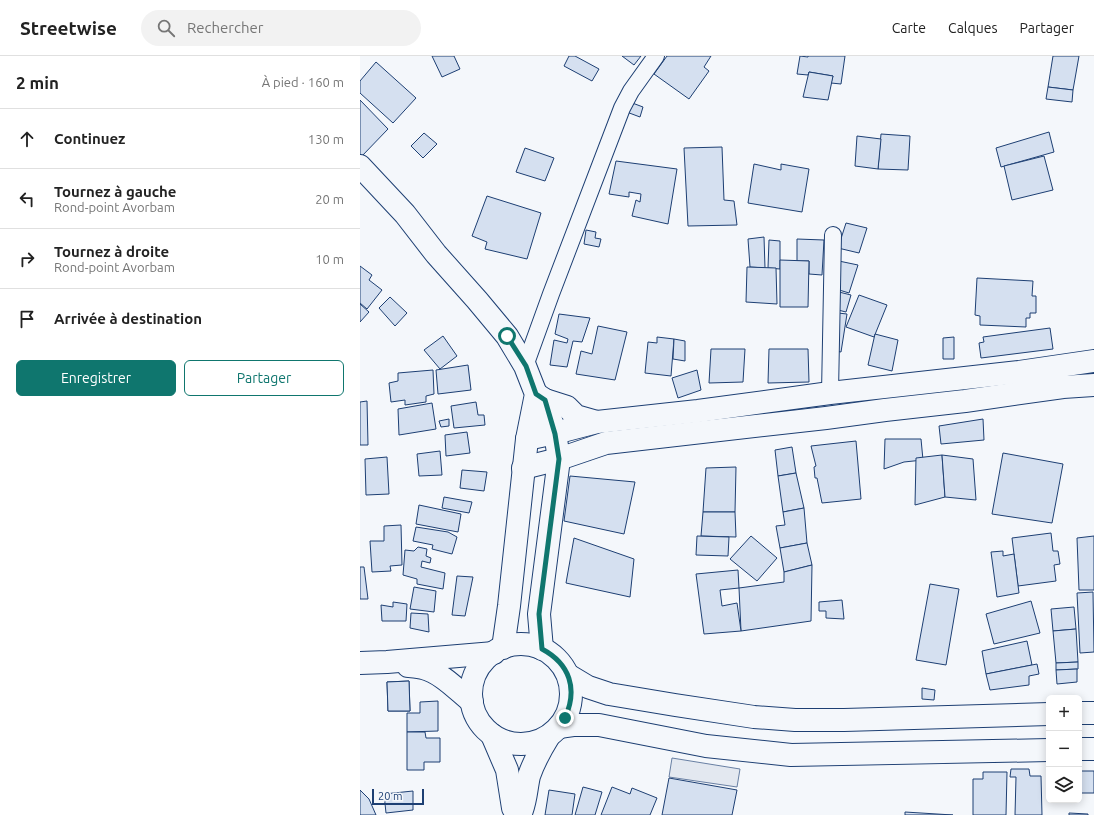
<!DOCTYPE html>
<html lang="fr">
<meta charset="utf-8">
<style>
body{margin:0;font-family:Ubuntu,sans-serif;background:#f2f2f2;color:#222}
.controls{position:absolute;right:12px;bottom:12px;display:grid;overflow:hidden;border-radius:6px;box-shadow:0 2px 10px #0003}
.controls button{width:36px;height:36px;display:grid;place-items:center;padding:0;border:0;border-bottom:1px solid #e0e0e0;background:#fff;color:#222;font:20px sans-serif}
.scale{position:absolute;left:12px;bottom:10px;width:52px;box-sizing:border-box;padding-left:4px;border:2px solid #1d3f73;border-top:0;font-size:11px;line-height:14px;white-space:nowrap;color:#1d3f73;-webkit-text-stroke:3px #f4f7fb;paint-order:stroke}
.stop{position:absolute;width:12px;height:12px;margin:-9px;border:3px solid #0f766e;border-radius:50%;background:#fff}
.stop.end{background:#0f766e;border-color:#fff;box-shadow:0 1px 4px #0008}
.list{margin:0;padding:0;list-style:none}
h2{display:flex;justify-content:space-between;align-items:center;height:52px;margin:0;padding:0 16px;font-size:17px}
h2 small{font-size:13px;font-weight:400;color:#767676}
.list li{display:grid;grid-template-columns:26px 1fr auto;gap:12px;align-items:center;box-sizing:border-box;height:60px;padding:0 16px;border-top:1px solid #e0e0e0}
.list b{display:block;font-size:15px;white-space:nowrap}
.list p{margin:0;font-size:13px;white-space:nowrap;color:#767676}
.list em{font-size:13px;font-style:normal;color:#767676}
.actions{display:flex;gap:8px;padding:12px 16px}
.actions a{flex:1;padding:9px 0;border:1px solid #0f766e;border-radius:6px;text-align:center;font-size:14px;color:#0f766e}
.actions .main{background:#0f766e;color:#fff}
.icon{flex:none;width:22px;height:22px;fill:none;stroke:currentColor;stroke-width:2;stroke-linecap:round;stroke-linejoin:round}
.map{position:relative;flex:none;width:734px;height:759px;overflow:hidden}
header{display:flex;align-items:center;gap:24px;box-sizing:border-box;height:56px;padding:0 20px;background:#fff;border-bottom:1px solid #e0e0e0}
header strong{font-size:19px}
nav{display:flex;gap:22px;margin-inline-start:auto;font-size:14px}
.search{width:280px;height:36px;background:#f2f2f2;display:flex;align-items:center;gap:10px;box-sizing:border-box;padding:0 14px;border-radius:22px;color:#767676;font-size:15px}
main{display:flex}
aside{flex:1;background:#fff}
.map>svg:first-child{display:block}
.parking{fill:#e3e8f0;stroke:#687fa3}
.building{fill:#d5e0f0;stroke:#1d3f73}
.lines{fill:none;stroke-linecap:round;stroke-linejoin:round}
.street-casing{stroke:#1d3f73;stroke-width:18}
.secondary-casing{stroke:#1d3f73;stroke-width:24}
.primary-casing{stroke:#1d3f73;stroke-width:24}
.street{stroke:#f4f7fb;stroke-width:16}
.secondary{stroke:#f4f7fb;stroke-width:22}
.primary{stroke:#f4f7fb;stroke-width:22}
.route{stroke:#0f766e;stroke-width:5}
</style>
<header>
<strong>Streetwise</strong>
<div class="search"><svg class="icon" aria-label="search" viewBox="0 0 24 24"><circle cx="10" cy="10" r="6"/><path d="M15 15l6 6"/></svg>Rechercher</div>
<nav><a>Carte</a><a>Calques</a><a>Partager</a></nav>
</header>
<main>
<aside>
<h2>2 min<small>À pied · 160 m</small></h2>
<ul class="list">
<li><svg class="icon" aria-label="ahead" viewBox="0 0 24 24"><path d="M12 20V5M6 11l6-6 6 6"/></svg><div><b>Continuez</b></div><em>130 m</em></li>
<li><svg class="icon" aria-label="left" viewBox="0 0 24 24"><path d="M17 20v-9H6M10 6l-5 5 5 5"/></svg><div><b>Tournez à gauche</b><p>Rond-point Avorbam</p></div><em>20 m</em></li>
<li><svg class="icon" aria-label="right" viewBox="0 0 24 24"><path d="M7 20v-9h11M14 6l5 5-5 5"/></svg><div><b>Tournez à droite</b><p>Rond-point Avorbam</p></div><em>10 m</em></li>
<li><svg class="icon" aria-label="arrive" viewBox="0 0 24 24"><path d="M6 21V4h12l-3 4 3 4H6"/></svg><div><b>Arrivée à destination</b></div></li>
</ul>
<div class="actions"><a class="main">Enregistrer</a><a>Partager</a></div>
</aside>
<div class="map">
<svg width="734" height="759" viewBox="0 0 734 759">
<rect width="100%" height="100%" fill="#f4f7fb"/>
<path class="parking" d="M312 702 380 713 377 731 309 721Z"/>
<g class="building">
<path d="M72 0H94L100 13 82 21Z"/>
<path d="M209 0H215L239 13 232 25 204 10Z"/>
<path d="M262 0H281L274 9Z"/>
<path d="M307 0H351L344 11 349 15 329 43 294 18Z"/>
<path d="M440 0 448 1V0H485L481 28 471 27 473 20 449 16 448 19 437 18Z"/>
<path d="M693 0H719L713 34 688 31Z"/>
<path d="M16 6 56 42 33 67 0 37V25Z"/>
<path d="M449 16 473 20 468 44 443 41Z"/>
<path d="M688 31 713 34 712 46 686 43Z"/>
<path d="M0 44 28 73 1 101 0 100Z"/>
<path d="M267 45 283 51 280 61 264 55Z"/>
<path d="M689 76 694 96 641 111 636 92Z"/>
<path d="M64 77 77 88 63 102 51 90Z"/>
<path d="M521 78 550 80 548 114 518 113Z"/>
<path d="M497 80 521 83 518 113 495 110Z"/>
<path d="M362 91 364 144 374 145 377 169 328 170 324 92Z"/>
<path d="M165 92 194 102 185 125 156 116Z"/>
<path d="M684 100 693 134 652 144 644 110Z"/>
<path d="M256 105 317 113 308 168 272 160 276 144 280 146 281 138 269 136V141L249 138Z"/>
<path d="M394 108 421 114V108L449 113 442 156 388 147Z"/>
<path d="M127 140 181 157 167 203 125 193 127 186 112 180Z"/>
<path d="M486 167 507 172 499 197 478 192Z"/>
<path d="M226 174 236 176 235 182 241 183 239 191 224 188Z"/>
<path d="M404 181 405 212 390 211 388 183Z"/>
<path d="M437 183 464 184 462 219 449 218V205H437Z"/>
<path d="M409 184 420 185V213L408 212Z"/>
<path d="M420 204 449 205 448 251H420Z"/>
<path d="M474 204 498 209 489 237 476 233Z"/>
<path d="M0 210 12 219 9 224 22 234 7 253 0 247Z"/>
<path d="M387 211 416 212 417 248 386 246Z"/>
<path d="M617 222 673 225 672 240H676V257H670V262H666V271L620 269V260L615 259Z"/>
<path d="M475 235 491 239 486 256 470 252Z"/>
<path d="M499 239 527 249 514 281 486 271Z"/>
<path d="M30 241 47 257 35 270 19 252Z"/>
<path d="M0 248 9 256 0 266Z"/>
<path d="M469 256 487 258 481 296 464 293Z"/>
<path d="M199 258 230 262 222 286 213 285 207 311 190 309 194 284 207 287 208 283 195 278Z"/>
<path d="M238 270 267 276 255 324 216 318 221 295 232 298Z"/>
<path d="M690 272 693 293 621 302 619 287 624 286 623 281Z"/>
<path d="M515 278 538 284 532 315 508 309Z"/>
<path d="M83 280 97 300 80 313 64 294Z"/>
<path d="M297 281 314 283 311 320 285 317 288 286 297 287Z"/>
<path d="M594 281V303H583V282Z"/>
<path d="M314 283 325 285V305L313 303Z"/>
<path d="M351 293H385L383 326 349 327Z"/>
<path d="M409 293H448L449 326 408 327Z"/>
<path d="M108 309 111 334 78 338 76 314Z"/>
<path d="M73 314 74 338 66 340V346L45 349V344L31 346 29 327 38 325V317Z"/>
<path d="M337 314 341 334 318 342 312 322Z"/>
<path d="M7 345 8 389H0V346Z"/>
<path d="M116 346 118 359H124L125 369 94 372 91 350Z"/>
<path d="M72 347 76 373 39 379 38 353Z"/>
<path d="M89 363V370L81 371 79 365Z"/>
<path d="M623 363 624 384 581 388 579 370Z"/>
<path d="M107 376 110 397 86 400 85 379Z"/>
<path d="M525 383H561L563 404 544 406 524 413Z"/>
<path d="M496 385 501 443 462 447 457 422H455L454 411 456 410 451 390Z"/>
<path d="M432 391 436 417 418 420 415 394Z"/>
<path d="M80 395 82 419 59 420 57 398Z"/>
<path d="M643 397 703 408 692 467 632 458Z"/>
<path d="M582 399 585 441 555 449 556 402Z"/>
<path d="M582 399 613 403 616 444 585 441Z"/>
<path d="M27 401 29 438 6 439 5 403Z"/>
<path d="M376 411 375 456H343L346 412Z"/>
<path d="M102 414 127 416 124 435 100 432Z"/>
<path d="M436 417 444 452 423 456 418 420Z"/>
<path d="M210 420 275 426 264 478 204 465Z"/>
<path d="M84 441 112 446 109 457 82 452Z"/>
<path d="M59 449 101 458 98 476 56 468Z"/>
<path d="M444 452 447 487 420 492 416 470 425 469 423 456Z"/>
<path d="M343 456H375L376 481 341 480Z"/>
<path d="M41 469 42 509 30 510 31 515 12 516 10 485H24V470Z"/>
<path d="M56 471 88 476 97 481 92 498 72 493 73 489 53 485Z"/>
<path d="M691 477 693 495H698L700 508 694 509 696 525 658 530 652 482Z"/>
<path d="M337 480 369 481 368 500 336 499Z"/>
<path d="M391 480 417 502 397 525 370 503Z"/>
<path d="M734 480V534H719L717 482Z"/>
<path d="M214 482 274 503 270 541 206 527Z"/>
<path d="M447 487 452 509 424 516 420 492Z"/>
<path d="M58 491 67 493 66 500 71 502 70 507 62 505 61 511 85 517 83 533 57 528V523L43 519 45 494 54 495Z"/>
<path d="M643 495V500L654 498 659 537 637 541 631 496Z"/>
<path d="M452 509 451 565 381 575 379 532 424 526V516Z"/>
<path d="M0 511H4L8 543H0Z"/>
<path d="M378 514 379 532 360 534 362 550 377 547 381 575 344 578 336 518Z"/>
<path d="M97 520 113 521 105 560 92 559Z"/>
<path d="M570 528 599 533 586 609 556 604Z"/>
<path d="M54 531 76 535 74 556 50 553Z"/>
<path d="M733 536 734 596 720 597 717 537Z"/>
<path d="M482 544 484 563 466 562V555H459V546Z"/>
<path d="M671 545 680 577 634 588 626 558Z"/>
<path d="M33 546 47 548 46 565H22L21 549 33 551Z"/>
<path d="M714 551 716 573 693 575 691 553Z"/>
<path d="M51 557 68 558 69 576 50 572Z"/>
<path d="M716 573 718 606 696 607 693 575Z"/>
<path d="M667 585 672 609 626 618 622 595Z"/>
<path d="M718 606V613L696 614V607Z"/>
<path d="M677 608 679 618 669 620V629L630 634 626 618Z"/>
<path d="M717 613V626L697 628 696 614Z"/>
<path d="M49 625 50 655H28L27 626Z"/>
<path d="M49 625 50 655H28L27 626Z"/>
<path d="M562 632 575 634 574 644 562 643Z"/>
<path d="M78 645V675L47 676V657H60V646Z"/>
<path d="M47 676H65L66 682H80V706H64V714H47Z"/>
<path d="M651 713H669L670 720H681L682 759H655L656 721H650Z"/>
<rect x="719" y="715" width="15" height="22"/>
<path d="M623 716H647L646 759H613V723H623Z"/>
<path d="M309 722 377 734 372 759H302Z"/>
<path d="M223 731 242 736 235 759H215Z"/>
<path d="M252 731 270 738 272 732 297 742 290 759H241Z"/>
<path d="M0 734 9 743 16 759H0Z"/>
<path d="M189 734 215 738 212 759H185Z"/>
<path d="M53 735V754L26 757 24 738Z"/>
<path d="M545 756 593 759H545Z"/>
<path d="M709 757 728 758V759H709Z"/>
</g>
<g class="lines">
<g class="street-casing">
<g id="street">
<path d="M165 310 191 238 262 52 271 35 296 0"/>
<path d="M470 337 473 179"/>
</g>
</g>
<g class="secondary-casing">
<g id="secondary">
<path d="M0 110 45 158 76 198 117 244 147 280 165 310 176 338 167 383 149 550 143 592"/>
<path d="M176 338 185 344 195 377 199 403 179 558 182 593"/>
<path d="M185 344 207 351 216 360 237 366"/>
<path d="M167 383 195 377 237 366 338 355 470 337 659 316 734 305"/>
<path d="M163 412 199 403 246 387 466 362 525 354 605 345 703 331 734 329"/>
<path d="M132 679 147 714 153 752 157 759"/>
<path d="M160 759C166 747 166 733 169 720 174 705 181 693 189 680"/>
</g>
</g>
<g class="primary-casing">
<g id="primary">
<circle cx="161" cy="638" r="50"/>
<path d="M0 607 27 606 134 597"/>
<path d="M48 610C53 610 58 611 63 612 82 617 97 634 112 646"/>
<path d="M208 619 228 631 249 638 315 649 394 661 435 664H484L689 658"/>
<path d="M719 657H734"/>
<path d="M199 671 213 669H239L346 690 431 699 689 694"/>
<path d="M719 693H734"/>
</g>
</g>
<use href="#street" class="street"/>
<use href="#secondary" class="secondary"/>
<use href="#primary" class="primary"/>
</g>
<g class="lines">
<path class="route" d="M147 280 166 310 176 338 185 344 195 378 199 403 179 558 182 593C210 608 218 633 205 662"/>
</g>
</svg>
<div class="controls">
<button>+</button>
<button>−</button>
<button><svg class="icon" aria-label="layers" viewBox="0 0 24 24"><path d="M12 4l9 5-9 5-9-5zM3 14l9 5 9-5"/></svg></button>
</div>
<div class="scale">20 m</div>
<div class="stop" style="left:147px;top:280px"></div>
<div class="stop end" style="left:205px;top:662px"></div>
</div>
</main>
